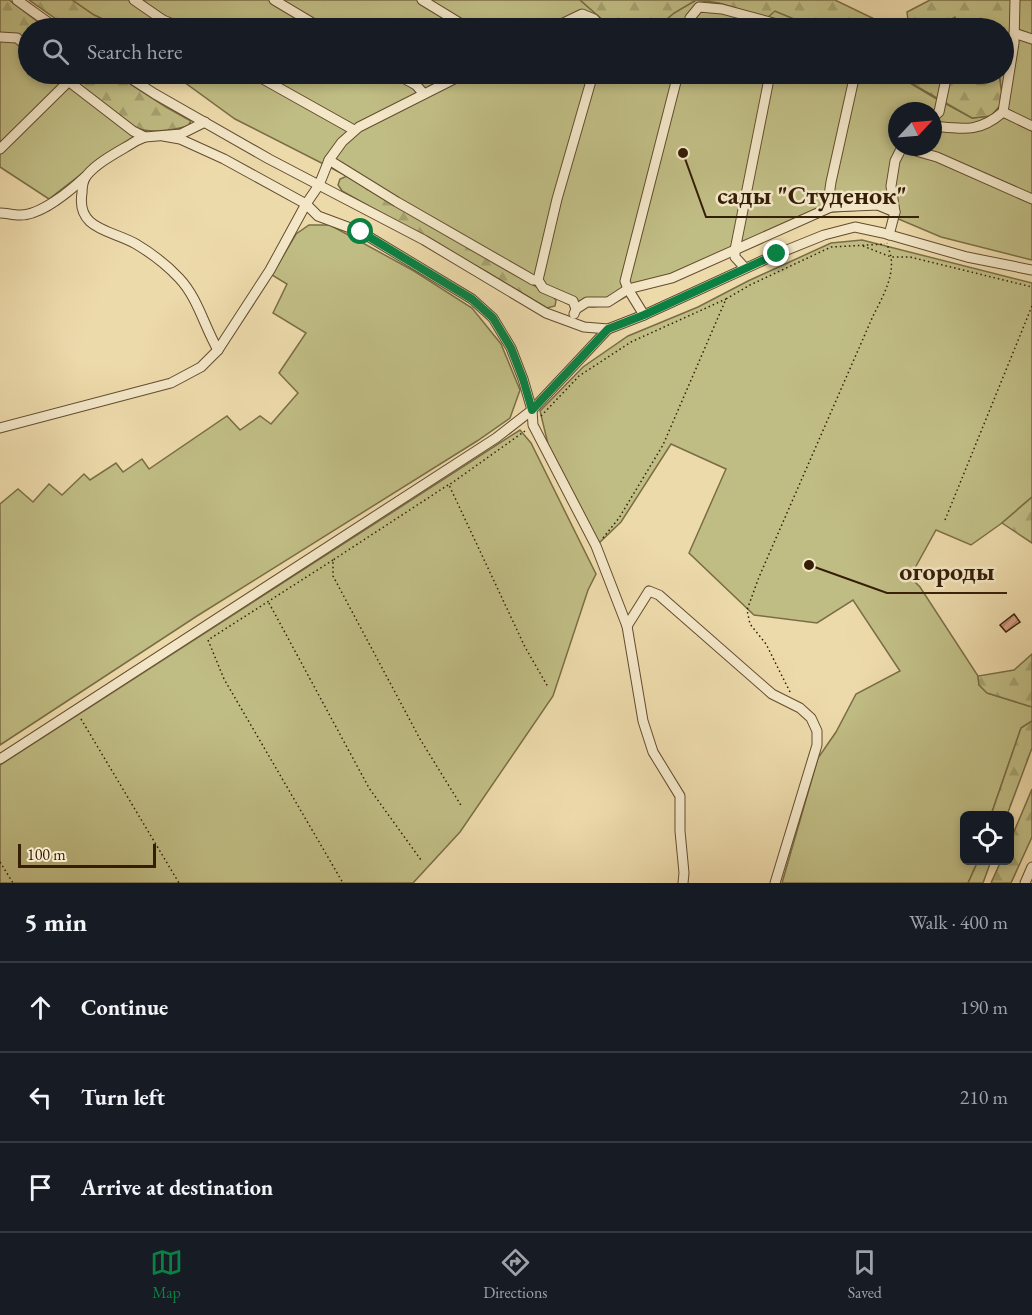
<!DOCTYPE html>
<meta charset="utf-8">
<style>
body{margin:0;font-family:"EB Garamond",serif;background:#242831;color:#f1f3f6}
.controls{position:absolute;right:18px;bottom:18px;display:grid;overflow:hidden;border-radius:9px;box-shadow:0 3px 9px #0003}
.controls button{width:54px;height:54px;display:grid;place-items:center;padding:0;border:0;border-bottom:2px solid #363941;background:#171b24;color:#f1f3f6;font:30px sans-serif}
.compass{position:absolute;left:888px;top:102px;width:54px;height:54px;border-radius:50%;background:#171b24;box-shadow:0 3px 9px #0003;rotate:64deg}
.scale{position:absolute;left:18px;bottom:15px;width:138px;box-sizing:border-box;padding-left:6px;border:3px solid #351d06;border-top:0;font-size:16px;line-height:21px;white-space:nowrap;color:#351d06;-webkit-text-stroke:4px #f3e7c8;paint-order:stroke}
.stop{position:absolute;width:18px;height:18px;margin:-14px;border:4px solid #0b8043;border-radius:50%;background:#fff}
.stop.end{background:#0b8043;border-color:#fff;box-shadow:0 2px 6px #0008}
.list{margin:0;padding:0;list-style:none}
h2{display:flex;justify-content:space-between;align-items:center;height:78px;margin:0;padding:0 24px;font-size:26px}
h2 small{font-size:20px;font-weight:400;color:#9ea1a6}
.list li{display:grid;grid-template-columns:39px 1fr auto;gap:18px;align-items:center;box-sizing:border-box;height:90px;padding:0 24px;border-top:2px solid #363941}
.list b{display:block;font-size:22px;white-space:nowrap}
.list em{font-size:20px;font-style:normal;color:#9ea1a6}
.icon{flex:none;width:33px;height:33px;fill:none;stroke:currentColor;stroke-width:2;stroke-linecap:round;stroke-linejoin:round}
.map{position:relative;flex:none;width:1032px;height:883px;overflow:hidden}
.search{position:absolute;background:#171b24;box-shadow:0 3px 9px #0003;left:18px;right:18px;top:18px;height:66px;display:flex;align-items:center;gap:15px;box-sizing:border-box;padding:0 21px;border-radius:33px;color:#9ea1a6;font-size:22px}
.sheet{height:348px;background:#171b24}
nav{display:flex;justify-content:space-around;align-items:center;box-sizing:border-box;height:84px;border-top:2px solid #363941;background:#171b24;font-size:16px;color:#9ea1a6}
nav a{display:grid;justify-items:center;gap:3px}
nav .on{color:#0b8043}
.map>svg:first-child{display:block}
.green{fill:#c0bd84;stroke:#7a6d45;stroke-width:1.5;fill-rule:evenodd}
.forest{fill:url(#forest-firs);stroke:#7a6d45;stroke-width:1.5}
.building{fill:url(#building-hatch);stroke:#351d06;stroke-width:1.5}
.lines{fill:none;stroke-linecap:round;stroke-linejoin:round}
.minor-casing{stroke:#634c2f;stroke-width:11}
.path{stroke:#351d06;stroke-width:1.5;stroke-dasharray:1.5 3;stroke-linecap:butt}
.minor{stroke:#f3e7c8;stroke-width:9}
.route{stroke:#0b8043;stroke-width:8}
.leader{fill:none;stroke:#351d06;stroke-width:2}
.callout-dot{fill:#351d06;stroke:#f3e7c8;stroke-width:2}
.callout-label{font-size:26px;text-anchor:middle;font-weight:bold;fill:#351d06;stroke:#f3e7c8;stroke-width:5;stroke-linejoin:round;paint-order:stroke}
</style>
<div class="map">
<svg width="1032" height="883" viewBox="0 0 1032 883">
<defs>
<pattern id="forest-firs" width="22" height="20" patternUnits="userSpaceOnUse" patternTransform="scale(1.5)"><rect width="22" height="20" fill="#c0bd84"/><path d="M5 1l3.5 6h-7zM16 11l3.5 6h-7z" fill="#a6a270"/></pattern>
<pattern id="building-hatch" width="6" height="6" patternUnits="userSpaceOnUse" patternTransform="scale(1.5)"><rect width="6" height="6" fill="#d89d83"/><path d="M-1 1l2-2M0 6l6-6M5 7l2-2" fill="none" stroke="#b07f69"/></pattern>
</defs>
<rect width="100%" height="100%" fill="#eddaab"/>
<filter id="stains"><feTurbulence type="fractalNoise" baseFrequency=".00333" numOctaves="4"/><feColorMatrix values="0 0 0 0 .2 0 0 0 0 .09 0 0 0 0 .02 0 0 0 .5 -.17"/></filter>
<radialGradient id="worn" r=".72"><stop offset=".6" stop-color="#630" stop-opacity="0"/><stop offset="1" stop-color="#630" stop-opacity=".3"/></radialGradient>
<g class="green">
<path d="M72 0H580L612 28H122L94 15Z"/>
<path d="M696 0 775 11 816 28H656L674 13Z"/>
<path d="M1012 0H1032V260L941 237 875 209 831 212 741 251 634 292 611 305 592 307 570 305 552 296 347 176 235 119 173 74H895L935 98 972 118 991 116 1003 102 999 74H1004V56L1009 42ZM897 111H933V147H897Z"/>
<path d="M0 33 28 45V74H65L133 127 146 132 110 152 49 199 0 167Z"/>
<path d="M309 225H330L414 271 472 308 501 344 520 390 510 418 477 441 197 616 0 745V504L18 489 33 502 49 484 62 495 84 474 90 480 116 463 123 472 142 459 149 469 227 416 240 430 260 416 271 424 298 393 279 373 306 333 273 313 287 284 272 275 296 234Z"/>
<path d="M862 240 1032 283V497L1002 523 971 545 936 530 910 577 920 587 978 676 979 685 988 693 1032 707V721L1021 728 991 815 964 816V860L978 861 968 883H782L818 758 836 732 856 694 900 671 853 600 817 623 754 615 689 553 726 469 671 444 621 522 599 543 548 444 540 411 583 367 628 336 698 307 748 281 831 243Z"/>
<path d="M520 430 531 443 596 574 588 590 553 696 460 832 413 883H0V765Z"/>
</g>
<g class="forest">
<path d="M0 0H9L46 28H28V45L0 33Z"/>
<path d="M29 0H72L94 15 122 28H69Z"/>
<path d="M580 0H696L674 13 656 28H612Z"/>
<path d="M700 0H835L893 28H816L775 11 767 18 719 3Z"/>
<path d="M930 0H1012L1009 42 1004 56V28H960L955 17 937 28H909L907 12Z"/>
<path d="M65 74H115L166 107 191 121 188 126C170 131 151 134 133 127Z"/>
<path d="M895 74H999L1003 102 991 116 972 118Z"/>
<path d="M347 176 552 296 556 300 555 306 547 308 487 272 342 191 338 185 340 179Z"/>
<path d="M1032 497V543L1002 523Z"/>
<path d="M1032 654V707L987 693 979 685 978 676 1014 670Z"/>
<path d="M1032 721V748L1007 815H991L1021 728Z"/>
<path d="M1032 789V837L1011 883H991L1001 861 1010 860V841Z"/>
<path d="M978 861H991L983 883H968Z"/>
</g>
<path class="building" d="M1014 614 1020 622 1006 632 1000 625Z"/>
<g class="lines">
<g class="minor-casing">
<g id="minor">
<path d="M17 0 56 28"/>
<path d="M134 0 163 20 183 28"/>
<path d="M274 0 321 28"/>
<path d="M422 0 468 28"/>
<path d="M553 28 582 14 594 19 602 28"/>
<path d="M688 28 690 18 699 7 722 9 781 25V28"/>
<path d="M1014 33 1032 39"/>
<path d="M0 37 17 38 28 47"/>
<path d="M59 74 133 131 145 137"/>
<path d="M124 74 155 94 269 159 424 240 546 313 584 327 608 329 644 315 777 254 824 235 855 227 883 233 967 257 1032 270"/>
<path d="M254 74 354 130"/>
<path d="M396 74 416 85 424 94"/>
<path d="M1003 112 1032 126"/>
<path d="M933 117 939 112 947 74"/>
<path d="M205 122 181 134 145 137 136 141C120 151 99 161 87 175 83 180 82 187 82 193 76 230 112 230 136 244 151 253 166 264 179 278 198 298 204 326 218 350"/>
<path d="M933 126C963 129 979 133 1003 112L1014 43 1015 0"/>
<path d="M163 136 180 139 224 159 306 204 318 216 361 232 472 299 493 318 511 348 523 379 532 410 533 425 596 546 627 626 643 721 653 752 680 796V831L684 873 683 883"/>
<path d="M902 147 937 157 1032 199"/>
<path d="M0 149 69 81"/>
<path d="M329 160 397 202 533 280H538"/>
<path d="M831 207 829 196 831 182 855 74"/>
<path d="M0 213C6 213 13 215 19 215 40 216 70 191 85 177"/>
<path d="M889 235 895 212 891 186 895 161 902 147"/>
<path d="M745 268 735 257V250L770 74"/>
<path d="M576 309 587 302H608L628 289 625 281 678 74"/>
<path d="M574 314 576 309 573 301 543 288 538 280 557 199 593 74"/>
<path d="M644 315 628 289 672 278 831 207 878 205 895 212"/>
<path d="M0 428 171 383 201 367 218 350 270 270 306 204 319 185 329 160 342 142 359 127 464 74"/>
<path d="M627 626 649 591 659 595 772 694 800 708 811 718 817 731V745L775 883"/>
<path d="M0 759 496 438 532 410 608 329"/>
<path d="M1025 883 1032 867"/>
</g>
</g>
<g class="path">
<path d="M863 246 891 257H910L1032 287"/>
<path d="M541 416 579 376 631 342 726 299"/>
<path d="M525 431 449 485 525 647 548 687"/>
<path d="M448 485 333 560V576L420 739 462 807"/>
<path d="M945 520 1032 306"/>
<path d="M603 538 619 518 663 445 726 299 750 285 831 247 885 244"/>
<path d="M333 560 208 640 224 679 343 883"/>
<path d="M269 603 369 788 421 860"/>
<path d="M790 692 766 644 750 624 747 610 759 577 873 316C882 298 894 278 891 257 890 252 888 248 887 243"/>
<path d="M81 719 179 883"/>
<path d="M0 862 13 883"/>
</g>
<use href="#minor" class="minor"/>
</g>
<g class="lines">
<path class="route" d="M361 232 472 299 493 318 511 348 523 379 532 410 608 329 644 315 777 254"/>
</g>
<path class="leader" d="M683 153L706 217H919M809 565L887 593H1007"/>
<g class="callout-dot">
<circle cx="683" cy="153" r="6"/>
<circle cx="809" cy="565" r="6"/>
</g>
<g class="callout-label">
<text x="812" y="204">сады "Студенок"</text>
<text x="947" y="580">огороды</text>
</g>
<rect width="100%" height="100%" filter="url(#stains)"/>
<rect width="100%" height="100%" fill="url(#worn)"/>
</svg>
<div class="controls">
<button><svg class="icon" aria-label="locate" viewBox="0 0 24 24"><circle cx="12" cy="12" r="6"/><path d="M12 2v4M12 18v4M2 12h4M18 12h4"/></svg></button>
</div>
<svg class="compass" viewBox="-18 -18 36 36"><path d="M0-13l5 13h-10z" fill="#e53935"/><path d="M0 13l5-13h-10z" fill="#9ea1a6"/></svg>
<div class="scale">100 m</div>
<div class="stop" style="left:361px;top:232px"></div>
<div class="stop end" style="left:777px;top:254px"></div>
<div class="search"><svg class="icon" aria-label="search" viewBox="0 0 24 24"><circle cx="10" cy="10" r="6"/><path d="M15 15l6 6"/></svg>Search here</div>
</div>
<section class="sheet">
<h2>5 min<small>Walk · 400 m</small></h2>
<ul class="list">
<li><svg class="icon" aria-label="ahead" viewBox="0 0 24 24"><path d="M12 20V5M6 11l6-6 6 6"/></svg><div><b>Continue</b></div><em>190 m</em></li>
<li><svg class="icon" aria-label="left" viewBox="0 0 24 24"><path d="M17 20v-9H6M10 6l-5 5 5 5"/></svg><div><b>Turn left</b></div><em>210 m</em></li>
<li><svg class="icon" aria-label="arrive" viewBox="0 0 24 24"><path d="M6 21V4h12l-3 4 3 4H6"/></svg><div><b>Arrive at destination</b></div></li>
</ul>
</section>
<nav>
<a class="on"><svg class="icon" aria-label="map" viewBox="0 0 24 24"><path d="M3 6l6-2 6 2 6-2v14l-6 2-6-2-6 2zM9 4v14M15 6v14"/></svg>Map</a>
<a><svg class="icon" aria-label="directions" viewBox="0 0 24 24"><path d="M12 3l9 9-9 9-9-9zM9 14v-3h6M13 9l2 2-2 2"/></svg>Directions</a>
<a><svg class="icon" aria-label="saved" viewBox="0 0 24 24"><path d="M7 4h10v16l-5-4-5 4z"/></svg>Saved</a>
</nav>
